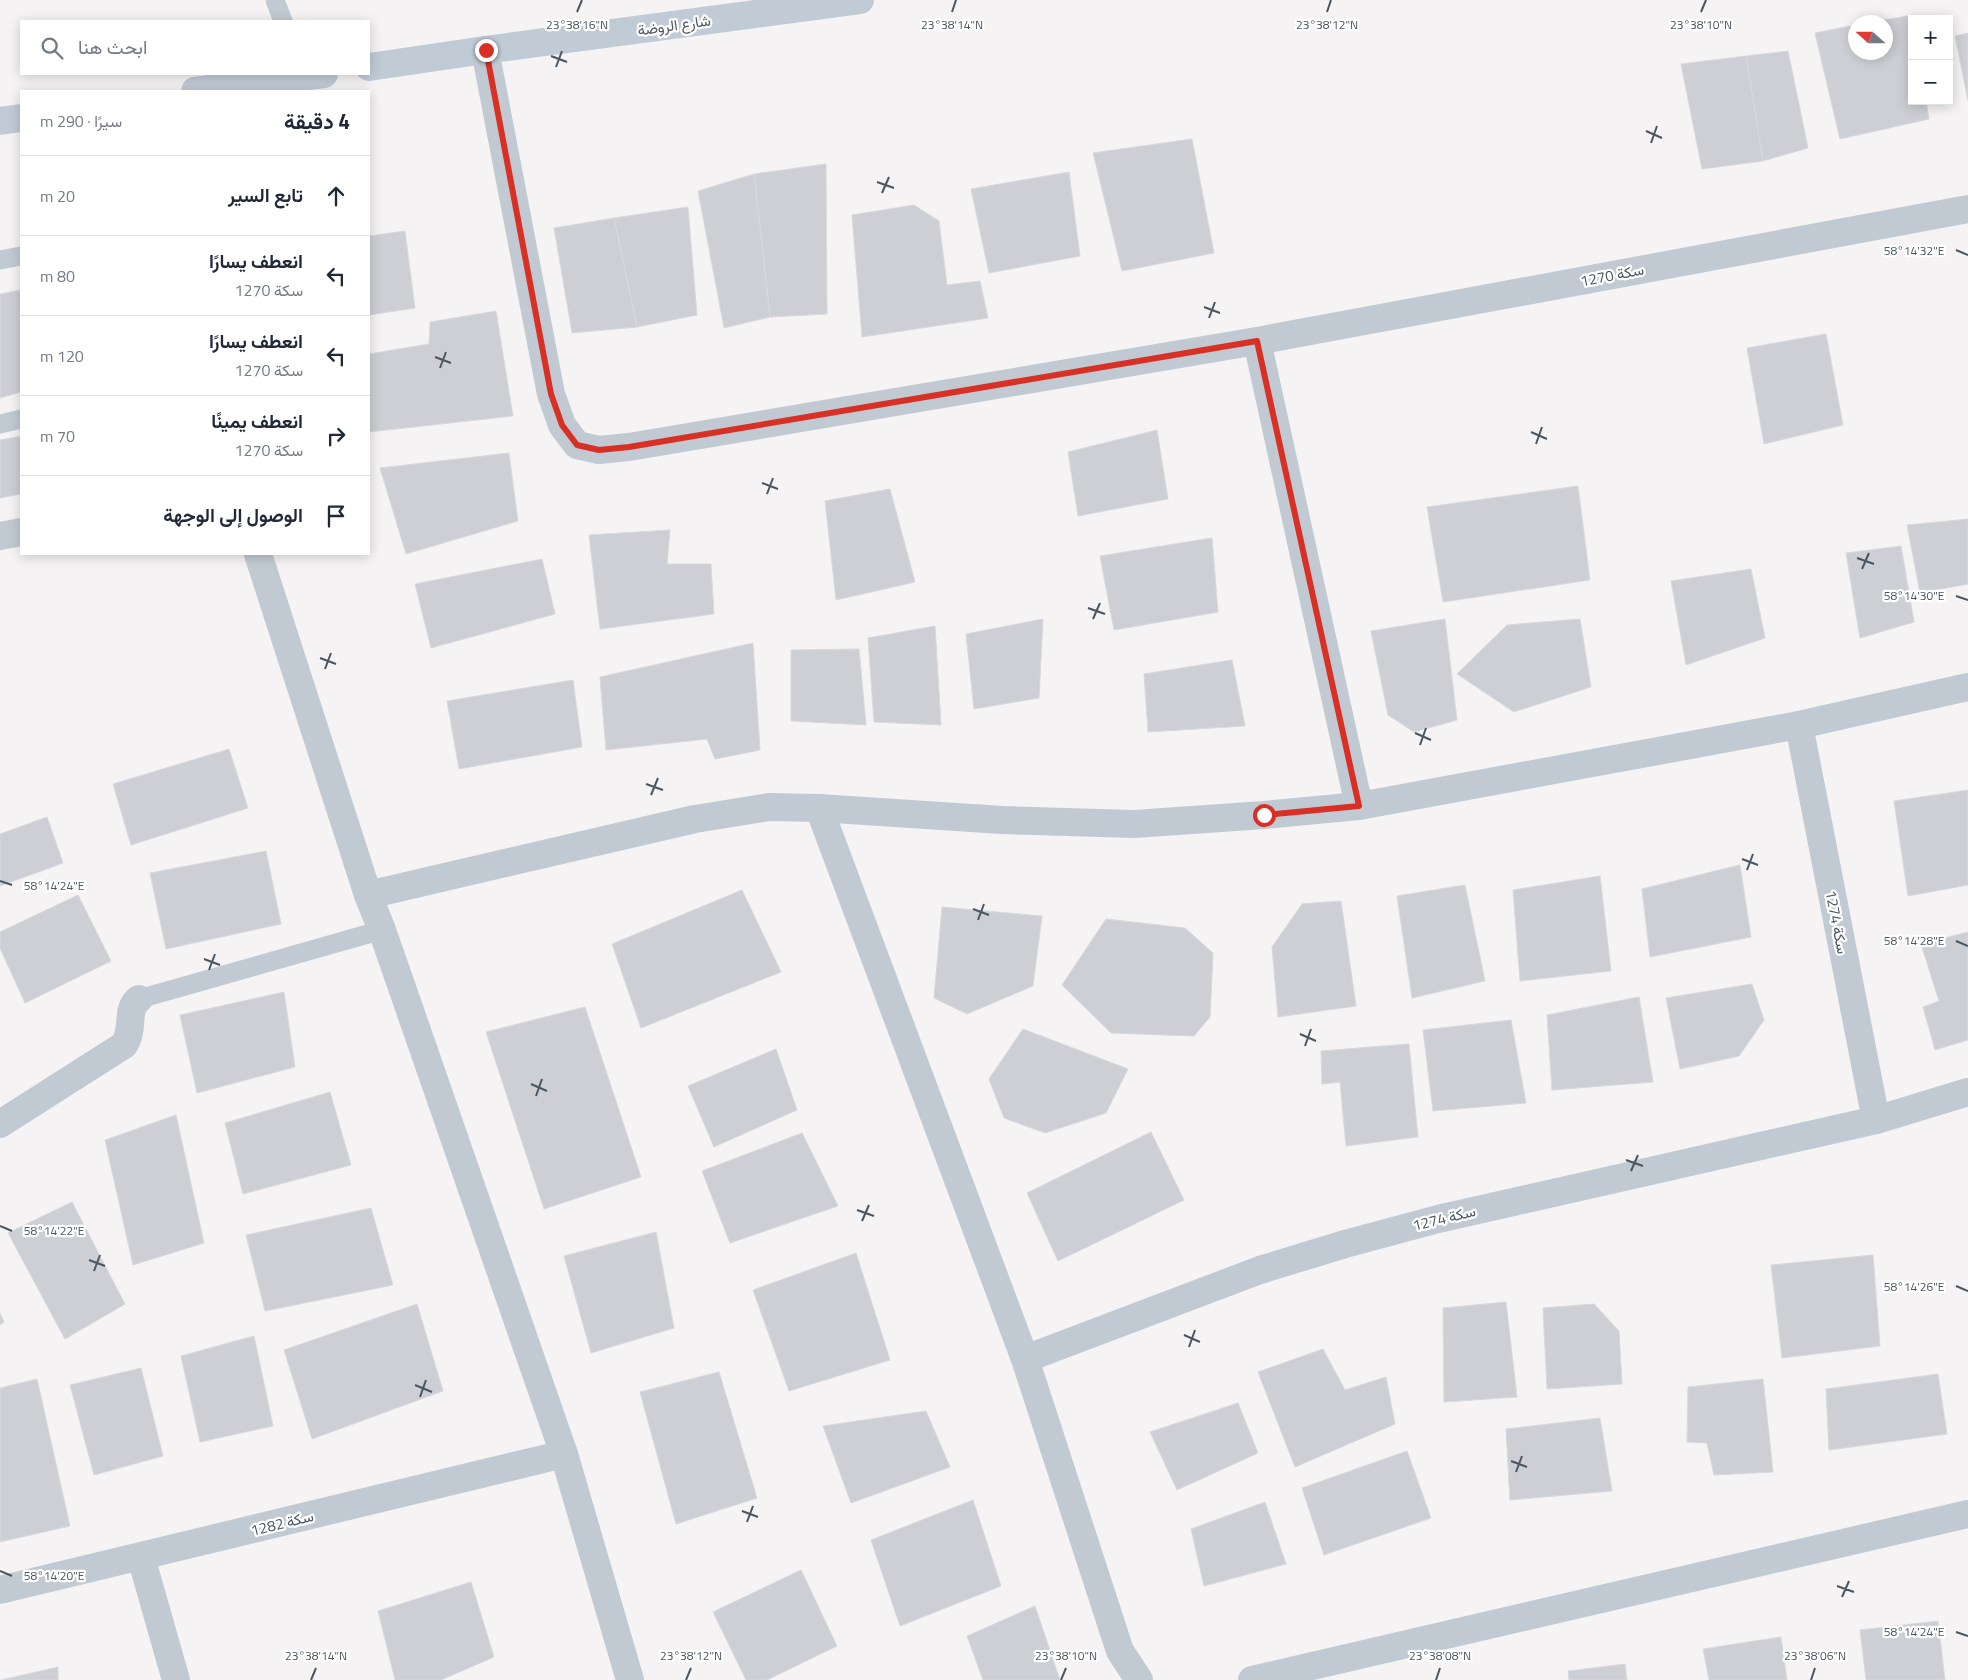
<!DOCTYPE html>
<html lang="ar">
<meta charset="utf-8">
<style>
body{margin:0;font-family:"Titillium Web",Vazirmatn,sans-serif;background:#f2f2f3;color:#1f2937;direction:rtl}
.controls{position:absolute;right:15px;top:15px;display:grid;overflow:hidden;border-radius:0px;box-shadow:0 2px 12px #0003}
.controls button{width:45px;height:45px;display:grid;place-items:center;padding:0;border:0;border-bottom:1px solid #e0e1e3;background:#fff;color:#1f2937;font:25px sans-serif}
.compass{position:absolute;left:1848px;top:15px;width:45px;height:45px;border-radius:50%;background:#fff;box-shadow:0 2px 12px #0003;rotate:291deg}
.stop{position:absolute;width:15px;height:15px;margin:-11px;border:4px solid #d93025;border-radius:50%;background:#fff}
.stop.end{background:#d93025;border-color:#fff;box-shadow:0 1px 5px #0008}
.list{margin:0;padding:0;list-style:none}
h2{display:flex;justify-content:space-between;align-items:center;height:65px;margin:0;padding:0 20px;font-size:21px}
h2 small{font-size:16px;font-weight:400;color:#747a83}
.list li{display:grid;grid-template-columns:32px 1fr auto;gap:15px;align-items:center;box-sizing:border-box;height:80px;padding:0 20px;border-top:1px solid #e0e1e3}
.list b{display:block;font-size:19px;white-space:nowrap}
.list p{margin:0;font-size:16px;white-space:nowrap;color:#747a83}
.list em{font-size:16px;font-style:normal;color:#747a83}
.icon{flex:none;width:28px;height:28px;fill:none;stroke:currentColor;stroke-width:2;stroke-linecap:round;stroke-linejoin:round}
.map{position:relative;flex:none;width:1968px;height:1680px;overflow:hidden;direction:ltr}
.search{position:absolute;background:#fff;box-shadow:0 2px 12px #0003;left:20px;top:20px;width:350px;height:55px;display:flex;align-items:center;gap:12px;box-sizing:border-box;padding:0 18px;border-radius:0px;color:#747a83;font-size:19px}
.panel{position:absolute;background:#fff;box-shadow:0 2px 12px #0003;left:20px;top:90px;width:350px;height:465px;border-radius:0px;direction:rtl}
.map>svg:first-child{display:block}
.building{fill:#cdcfd5;stroke:#d7d9de}
.lines{fill:none;stroke-linecap:round;stroke-linejoin:round}
.service{stroke:#c1cad2;stroke-width:19}
.minor{stroke:#c1cad2;stroke-width:28}
.secondary{stroke:#c1cbd6;stroke-width:28}
.route{stroke:#d93025;stroke-width:6}
.ticks{fill:none;stroke:#4a5661;stroke-width:2}
.labels{text-anchor:middle;dominant-baseline:central;stroke-width:4.5;stroke-linejoin:round;paint-order:stroke}
.street-label{font-size:15px;fill:#4a5661;stroke:#fff}
.ticks-label{font-size:12px;text-anchor:middle;fill:#4a5661;stroke:#fff;stroke-width:4.5;stroke-linejoin:round;paint-order:stroke}
</style>
<div class="map">
<svg width="1968" height="1680" viewBox="0 0 1968 1680">
<rect width="100%" height="100%" fill="#f5f3f3"/>
<g class="building">
<path d="M1913 15 1912 101H1926L1929 119 1840 139 1815 33 1856 25V52H1886V22H1872Z"/>
<path d="M1968 33V101L1955 36Z"/>
<path d="M1788 51 1808 148 1763 161 1746 56Z"/>
<path d="M1746 56 1763 161 1702 169 1681 64Z"/>
<path d="M1192 139 1214 253 1122 271 1093 153Z"/>
<path d="M826 164 827 314 770 317 754 174Z"/>
<path d="M1069 172 1080 256 989 273 971 189Z"/>
<path d="M754 174 770 317 724 328 698 191Z"/>
<path d="M914 205 939 221 947 285 980 281 988 318 862 337 852 215Z"/>
<path d="M688 207 697 315 637 327 614 218Z"/>
<path d="M614 218 637 327 572 333 554 228Z"/>
<path d="M405 231 415 308 369 315V236Z"/>
<path d="M21 290V392L0 398V294Z"/>
<path d="M496 311 513 416 369 432V354L429 344 430 322Z"/>
<path d="M1826 334 1843 425 1764 444 1747 348Z"/>
<path d="M1157 430 1168 499 1078 516 1068 452Z"/>
<path d="M21 436V494L0 498V440Z"/>
<path d="M509 453 518 521 406 554 380 468Z"/>
<path d="M1578 486 1590 580 1443 602 1427 507Z"/>
<path d="M890 489 915 582 836 600 825 501Z"/>
<path d="M1968 519V584L1920 593 1907 525Z"/>
<path d="M670 530 667 564H711L714 614 600 629 589 535Z"/>
<path d="M1212 538 1218 612 1114 630 1100 556Z"/>
<path d="M1901 546 1914 622 1860 638 1846 553Z"/>
<path d="M542 559 555 614 431 648 415 584Z"/>
<path d="M1751 569 1765 638 1686 665 1671 581Z"/>
<path d="M1043 619 1039 698 974 709 966 634Z"/>
<path d="M1445 619 1457 720 1414 732 1388 715 1371 631Z"/>
<path d="M1580 619 1591 687 1514 712 1457 674 1507 625Z"/>
<path d="M935 626 941 725 874 722 868 638Z"/>
<path d="M753 643 760 750 715 759 707 739 606 750 600 677Z"/>
<path d="M859 649 866 725 791 721V650Z"/>
<path d="M1232 660 1245 726 1148 732 1144 674Z"/>
<path d="M573 680 582 747 459 769 447 701Z"/>
<path d="M229 749 248 808 131 845 113 784Z"/>
<path d="M1968 790V885L1908 896 1894 801Z"/>
<path d="M47 817 63 863 0 886V834Z"/>
<path d="M266 851 281 924 166 949 150 873Z"/>
<path d="M1740 865 1751 937 1650 957 1642 889Z"/>
<path d="M1600 876 1611 971 1520 981 1513 890Z"/>
<path d="M1465 885 1485 981 1412 998 1397 896Z"/>
<path d="M742 890 781 972 641 1028 612 944Z"/>
<path d="M78 895 111 961 25 1003 0 948V932Z"/>
<path d="M1341 901 1356 1006 1278 1017 1272 947 1302 904Z"/>
<path d="M942 907 1042 916 1033 986 967 1014 934 998Z"/>
<path d="M1106 919 1185 928 1213 953 1210 1017 1194 1036 1111 1033 1062 985Z"/>
<path d="M1968 932V1040L1935 1050 1923 1007 1939 1001 1921 944Z"/>
<path d="M1752 984 1764 1020 1739 1056 1680 1069 1666 998Z"/>
<path d="M284 992 295 1067 197 1093 180 1015Z"/>
<path d="M1639 997 1653 1082 1552 1090 1547 1015Z"/>
<path d="M585 1007 641 1177 544 1209 486 1032Z"/>
<path d="M1511 1020 1526 1103 1433 1111 1423 1030Z"/>
<path d="M1023 1029 1128 1069 1106 1113 1045 1133 1004 1118 989 1079Z"/>
<path d="M1409 1044 1418 1137 1346 1146 1340 1082 1322 1084 1321 1051Z"/>
<path d="M776 1049 797 1110 714 1147 688 1086Z"/>
<path d="M330 1092 351 1165 243 1194 225 1123Z"/>
<path d="M176 1115 204 1243 133 1265 105 1140Z"/>
<path d="M1151 1132 1184 1200 1058 1261 1027 1193Z"/>
<path d="M802 1133 838 1206 730 1243 702 1171Z"/>
<path d="M72 1202 125 1304 65 1339 8 1233Z"/>
<path d="M371 1208 393 1285 265 1311 246 1235Z"/>
<path d="M656 1232 674 1328 591 1353 564 1256Z"/>
<path d="M856 1253 890 1360 789 1391 753 1290Z"/>
<path d="M1873 1255 1880 1346 1782 1358 1771 1265Z"/>
<path d="M1506 1302 1517 1397 1444 1402 1443 1308Z"/>
<path d="M417 1304 443 1391 312 1439 284 1350Z"/>
<path d="M1594 1304 1619 1331 1622 1384 1547 1389 1543 1308Z"/>
<path d="M0 1313 4 1322 0 1325Z"/>
<path d="M254 1336 273 1426 200 1442 181 1356Z"/>
<path d="M1323 1349 1345 1390 1386 1377 1395 1424 1295 1467 1258 1372Z"/>
<path d="M141 1368 163 1456 94 1475 70 1385Z"/>
<path d="M719 1372 757 1498 676 1524 640 1392Z"/>
<path d="M1938 1374 1947 1434 1829 1450 1826 1389Z"/>
<path d="M37 1379 70 1526 0 1542V1388Z"/>
<path d="M1763 1379 1773 1472 1714 1475 1707 1443 1687 1442 1688 1387Z"/>
<path d="M1238 1403 1258 1453 1177 1490 1150 1432Z"/>
<path d="M926 1411 950 1467 851 1503 823 1426Z"/>
<path d="M1600 1418 1612 1491 1510 1500 1506 1429Z"/>
<path d="M1407 1451 1431 1518 1324 1555 1302 1488Z"/>
<path d="M973 1500 1001 1586 900 1626 871 1540Z"/>
<path d="M1265 1502 1286 1564 1204 1586 1191 1529Z"/>
<path d="M801 1570 837 1646 767 1680H746L713 1612Z"/>
<path d="M471 1582 494 1657 441 1680H395L378 1611Z"/>
<path d="M1035 1606 1060 1680H983L967 1636Z"/>
<path d="M1938 1621 1945 1680H1866L1860 1630Z"/>
<path d="M1781 1637 1787 1680H1709L1703 1649Z"/>
<path d="M1625 1664 1627 1680H1569L1568 1671Z"/>
<path d="M58 1667V1680H1Z"/>
</g>
<g class="lines">
<g class="service">
<path d="M275 0 283 21"/>
<path d="M0 260 21 256"/>
<path d="M0 424 21 419"/>
<path d="M139 999 382 930"/>
</g>
<g class="minor">
<path d="M485 50 551 394 562 425 577 445 599 450 629 447 1257 341 1968 209"/>
<path d="M1257 341 1359 806"/>
<path d="M0 536 21 532"/>
<path d="M258 554 368 895 382 930 564 1454 630 1680"/>
<path d="M1799 725 1876 1120"/>
<path d="M819 808 1025 1359 1120 1651 1139 1680"/>
<path d="M368 895 695 819 769 807 819 808 1002 820 1134 824 1264 815 1359 806 1799 725 1968 687"/>
<path d="M0 1124 124 1045C135 1029 125 1009 139 999"/>
<path d="M1025 1359 1260 1270 1345 1244 1438 1219 1876 1120 1968 1092"/>
<path d="M141 1557 176 1680"/>
<path d="M0 1590 564 1454"/>
<path d="M1252 1680 1968 1514"/>
</g>
<g class="secondary">
<path d="M369 67 485 50 860 0"/>
<path d="M195 91 324 74"/>
<path d="M0 121 21 118"/>
</g>
</g>
<g class="lines">
<path class="route" d="M486 50 551 394 562 425 577 445 599 450 629 447 1257 341 1359 806 1264 815"/>
</g>
<path class="ticks" d="M577 12 582 0M952 12 956 0M1327 12 1331 0M1701 12 1706 0M551 56 567 62M556 67 562 51M1646 131 1662 138M1651 143 1657 126M877 182 894 188M882 193 889 177M1956 250 1968 255M1204 307 1220 313M1209 318 1215 302M435 357 451 363M440 368 446 352M1531 432 1547 439M1536 444 1542 427M762 483 778 489M767 494 773 478M1857 558 1874 564M1862 569 1869 553M1956 596 1968 600M1088 608 1105 614M1093 619 1100 603M320 658 336 664M325 669 331 653M1415 733 1431 740M1420 745 1426 728M646 784 663 790M651 795 658 778M1742 859 1758 865M1747 870 1753 854M0 881 12 885M973 909 989 915M978 920 984 904M1956 941 1968 946M204 959 220 965M209 970 215 954M1300 1034 1316 1041M1305 1046 1311 1029M531 1084 547 1091M536 1096 542 1079M1626 1160 1643 1166M1631 1171 1638 1155M857 1210 874 1216M862 1221 869 1205M0 1226 12 1231M89 1260 105 1266M94 1271 100 1255M1956 1286 1968 1291M1184 1335 1200 1342M1189 1347 1195 1330M415 1385 432 1392M420 1397 426 1380M1511 1461 1527 1467M1516 1472 1522 1456M742 1511 758 1517M747 1522 753 1506M0 1571 12 1576M1837 1586 1854 1592M1842 1597 1849 1581M1956 1632 1968 1636M311 1680 316 1668M686 1680 691 1668M1061 1680 1066 1668M1436 1680 1440 1668M1811 1680 1815 1668"/>
<g class="labels">
<g class="street-label">
<text transform="translate(674 25) rotate(-8)">شارع الروضة</text>
<text transform="translate(1612 275) rotate(-11)">سكة 1270</text>
<text transform="translate(1837 922) rotate(79)">سكة 1274</text>
<text transform="translate(1444 1218) rotate(-14)">سكة 1274</text>
<text transform="translate(282 1523) rotate(-14)">سكة 1282</text>
</g>
</g>
<g class="ticks-label">
<text x="577" y="29">23°38'16"N</text>
<text x="952" y="29">23°38'14"N</text>
<text x="1327" y="29">23°38'12"N</text>
<text x="1701" y="29">23°38'10"N</text>
<text x="1914" y="255">58°14'32"E</text>
<text x="1914" y="600">58°14'30"E</text>
<text x="54" y="890">58°14'24"E</text>
<text x="1914" y="945">58°14'28"E</text>
<text x="54" y="1235">58°14'22"E</text>
<text x="1914" y="1291">58°14'26"E</text>
<text x="54" y="1580">58°14'20"E</text>
<text x="1914" y="1636">58°14'24"E</text>
<text x="316" y="1660">23°38'14"N</text>
<text x="691" y="1660">23°38'12"N</text>
<text x="1066" y="1660">23°38'10"N</text>
<text x="1440" y="1660">23°38'08"N</text>
<text x="1815" y="1660">23°38'06"N</text>
</g>
</svg>
<div class="controls">
<button>+</button>
<button>−</button>
</div>
<svg class="compass" viewBox="-18 -18 36 36"><path d="M0-13l5 13h-10z" fill="#e53935"/><path d="M0 13l5-13h-10z" fill="#747a83"/></svg>
<div class="stop" style="left:1264px;top:815px"></div>
<div class="stop end" style="left:486px;top:50px"></div>
<div class="search"><svg class="icon" aria-label="search" viewBox="0 0 24 24"><circle cx="10" cy="10" r="6"/><path d="M15 15l6 6"/></svg>ابحث هنا</div>
<section class="panel">
<h2>4 دقيقة<small>سيرًا · 290 m</small></h2>
<ul class="list">
<li><svg class="icon" aria-label="ahead" viewBox="0 0 24 24"><path d="M12 20V5M6 11l6-6 6 6"/></svg><div><b>تابع السير</b></div><em>20 m</em></li>
<li><svg class="icon" aria-label="left" viewBox="0 0 24 24"><path d="M17 20v-9H6M10 6l-5 5 5 5"/></svg><div><b>انعطف يسارًا</b><p>سكة 1270</p></div><em>80 m</em></li>
<li><svg class="icon" aria-label="left" viewBox="0 0 24 24"><path d="M17 20v-9H6M10 6l-5 5 5 5"/></svg><div><b>انعطف يسارًا</b><p>سكة 1270</p></div><em>120 m</em></li>
<li><svg class="icon" aria-label="right" viewBox="0 0 24 24"><path d="M7 20v-9h11M14 6l5 5-5 5"/></svg><div><b>انعطف يمينًا</b><p>سكة 1270</p></div><em>70 m</em></li>
<li><svg class="icon" aria-label="arrive" viewBox="0 0 24 24"><path d="M6 21V4h12l-3 4 3 4H6"/></svg><div><b>الوصول إلى الوجهة</b></div></li>
</ul>
</section>
</div>
